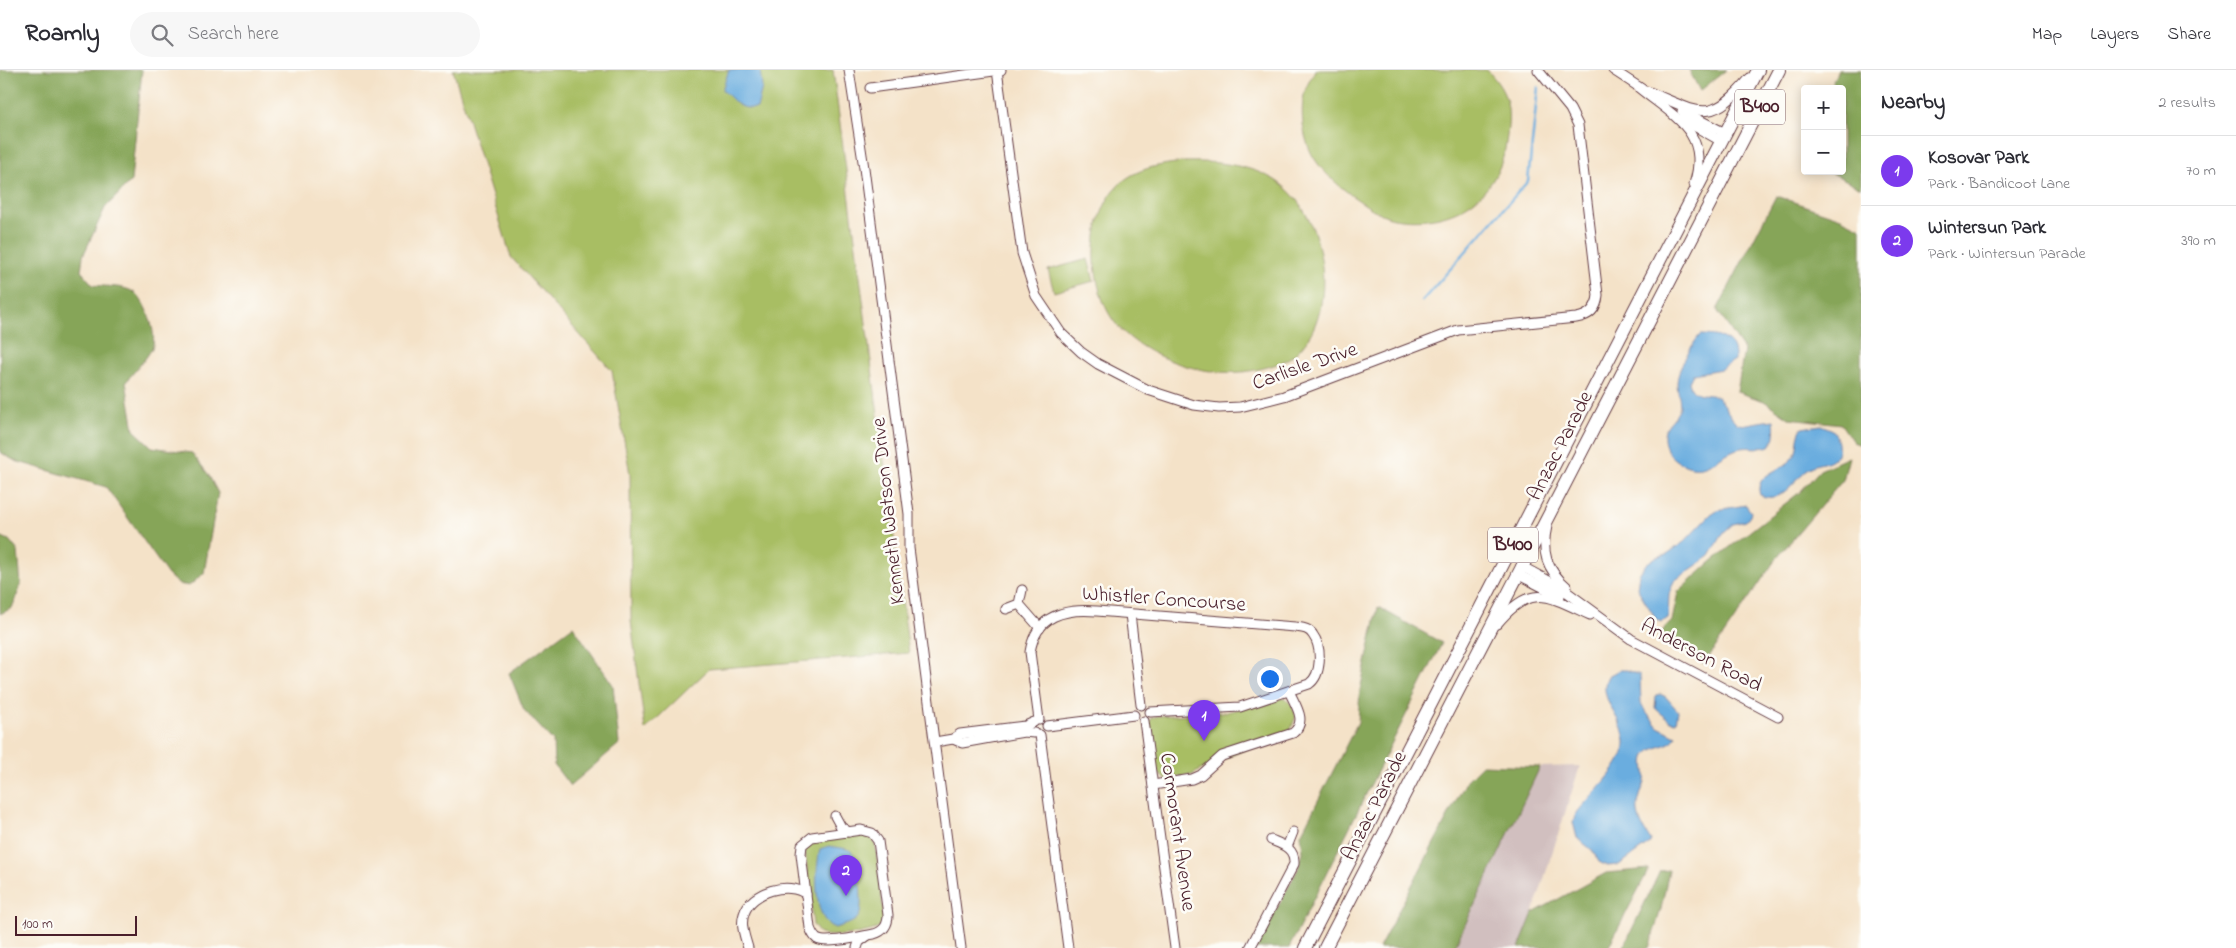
<!DOCTYPE html>
<meta charset="utf-8">
<style>
body{margin:0;font-family:"Indie Flower",sans-serif;background:#f7f7f7;color:#2b2b33}
.controls{position:absolute;right:15px;top:15px;display:grid;overflow:hidden;border-radius:5px;box-shadow:0 2px 12px #0003}
.controls button{width:45px;height:45px;display:grid;place-items:center;padding:0;border:0;border-bottom:1px solid #e1e1e2;background:#fff;color:#2b2b33;font:25px sans-serif}
.scale{position:absolute;left:15px;bottom:12px;width:122px;box-sizing:border-box;padding-left:5px;border:2px solid #4a1f2b;border-top:0;font-size:14px;line-height:18px;white-space:nowrap;color:#4a1f2b;-webkit-text-stroke:4px #fdfcf7;paint-order:stroke}
.you{position:absolute;left:1269px;top:608px;width:18px;height:18px;margin:-12px;border:4px solid #fff;border-radius:50%;background:#1a73e8;box-shadow:0 0 0 8px #1a73e833}
.badge{display:grid;place-items:center;width:32px;height:32px;border-radius:50%;background:#7c3aed;color:#fff;font-size:16px;font-weight:700}
.pin{position:absolute;translate:-50% -41px;filter:drop-shadow(0 1px 2px #0008)}
.pin::after{content:'';position:absolute;top:26px;width:18px;height:15px;background:inherit;clip-path:polygon(0 0,100% 0,50% 100%)}
.list{margin:0;padding:0;list-style:none}
h2{display:flex;justify-content:space-between;align-items:center;height:65px;margin:0;padding:0 20px;font-size:21px}
h2 small{font-size:16px;font-weight:400;color:#7c7c81}
.list li{display:grid;grid-template-columns:32px 1fr auto;gap:15px;align-items:center;box-sizing:border-box;height:70px;padding:0 20px;border-top:1px solid #e1e1e2}
.list b{display:block;font-size:19px;white-space:nowrap}
.list p{margin:0;font-size:16px;white-space:nowrap;color:#7c7c81}
.list em{font-size:16px;font-style:normal;color:#7c7c81}
.icon{flex:none;width:28px;height:28px;fill:none;stroke:currentColor;stroke-width:2;stroke-linecap:round;stroke-linejoin:round}
.map{position:relative;flex:none;width:1861px;height:878px;overflow:hidden}
header{display:flex;align-items:center;gap:30px;box-sizing:border-box;height:70px;padding:0 25px;background:#fff;border-bottom:1px solid #e1e1e2}
header strong{font-size:24px}
nav{display:flex;gap:28px;margin-inline-start:auto;font-size:18px}
.search{width:350px;height:45px;background:#f7f7f7;display:flex;align-items:center;gap:12px;box-sizing:border-box;padding:0 18px;border-radius:28px;color:#7c7c81;font-size:19px}
main{display:flex}
aside{flex:1;background:#fff}
.map>svg:first-child{display:block}
.industrial{fill:#d1bfbf}
.green{fill:#a8be63;stroke:#796e47}
.forest{fill:#86a559;stroke:#686242}
.water{fill:#6baddf;stroke:#5a6685}
.lines{fill:none;stroke-linecap:round;stroke-linejoin:round}
.stream{stroke:#6baddf;stroke-width:2.5}
.minor-casing{stroke:#643c43;stroke-width:11}
.primary-casing{stroke:#643c43;stroke-width:14}
.minor{stroke:#fff;stroke-width:9}
.primary{stroke:#fff;stroke-width:12}
.labels{text-anchor:middle;dominant-baseline:central;stroke-width:5;stroke-linejoin:round;paint-order:stroke}
.shield{fill:#fdfcf7;stroke:#806168;stroke-width:1}
.shield-label{font-size:20px;font-weight:bold;fill:#4a1f2b}
.street-label{font-size:21px;fill:#4a1f2b;stroke:#fdfcf7}
</style>
<header>
<strong>Roamly</strong>
<div class="search"><svg class="icon" aria-label="search" viewBox="0 0 24 24"><circle cx="10" cy="10" r="6"/><path d="M15 15l6 6"/></svg>Search here</div>
<nav><a>Map</a><a>Layers</a><a>Share</a></nav>
</header>
<main>
<div class="map">
<svg width="1861" height="878" viewBox="0 0 1861 878">
<rect width="100%" height="100%" fill="#fdfcf7"/>
<filter id="ink" filterUnits="userSpaceOnUse"><feTurbulence type="fractalNoise" baseFrequency=".02" numOctaves="2"/><feDisplacementMap in="SourceGraphic" scale="10" xChannelSelector="R" yChannelSelector="G"/><feConvolveMatrix kernelMatrix="1 2 1 2 8 2 1 2 1" color-interpolation-filters="sRGB"/></filter>
<filter id="wash" filterUnits="userSpaceOnUse"><feTurbulence type="fractalNoise" baseFrequency=".0096" numOctaves="4" result="noise"/><feDisplacementMap in="SourceGraphic" scale="20" xChannelSelector="R" yChannelSelector="G"/><feGaussianBlur stdDeviation="1.12" result="paint"/><feColorMatrix in="noise" values="0 0 0 0 0 0 0 0 0 0 0 0 0 0 0 0 0 1.4 0 .05"/><feComposite in="paint" operator="in"/></filter>
<g filter="url(#wash)">
<rect width="100%" height="100%" fill="#f4e2c8"/>
<path class="industrial" d="M1580 696 1533 843 1519 878H1454L1540 697Z"/>
<g class="green">
<path d="M453 0H833L909 583 709 599 645 660 631 551 630 404 612 301 511 187Z"/>
<path d="M1315 0H1487C1510 24 1511 40 1506 73 1498 130 1449 157 1394 148 1379 145 1364 134 1351 125 1338 115 1325 104 1316 91 1303 73 1299 41 1305 21 1307 14 1312 7 1315 0Z"/>
<path d="M1183 92C1214 91 1248 94 1275 110 1325 141 1341 238 1298 281 1287 293 1266 298 1250 301 1206 308 1145 289 1116 254 1085 216 1085 126 1136 103 1150 96 1168 94 1183 92Z"/>
<path d="M1088 189 1094 211 1054 222 1048 200Z"/>
<path d="M1283 628 1291 633 1296 646 1291 659 1206 697 1192 705 1166 709 1155 702 1148 655 1152 648 1158 646 1227 642Z"/>
<path d="M864 764 870 765 875 773 884 847C883 852 881 857 876 859 864 864 831 868 820 864L813 855 805 778 815 770Z"/>
</g>
<g class="forest">
<path d="M0 0H142L131 111 105 138 83 186 81 201 93 215C105 217 125 215 135 223 146 232 158 265 152 278 146 290 134 301 126 312L134 360 152 377 192 383 208 404 218 423 204 503 189 516 178 514 168 505 106 417 15 391 0 382Z"/>
<path d="M1689 0H1726L1700 21Z"/>
<path d="M1838 0H1861V118L1828 101H1842V19H1829Z"/>
<path d="M1776 126 1841 148 1861 158V375L1853 372 1841 354 1789 348 1764 331 1737 322 1744 280 1717 240Z"/>
<path d="M1849 387 1843 410 1776 489 1704 594 1657 566 1672 551 1678 522 1711 492 1800 422 1820 400Z"/>
<path d="M0 466 9 470 18 481 21 515 12 538 0 544Z"/>
<path d="M1378 537 1442 573 1289 878H1256L1298 799 1303 782 1301 764 1358 652 1360 620Z"/>
<path d="M573 556 613 615 619 674 570 716 554 695 553 671 524 640 509 603Z"/>
<path d="M1482 695 1540 697 1454 878H1379L1467 710Z"/>
<path d="M1649 799 1608 878H1519L1533 843 1606 803Z"/>
<path d="M1669 800 1661 839 1649 878H1623L1660 801Z"/>
</g>
<g class="water">
<path d="M729 0H760L762 17 757 38C736 40 736 30 722 20Z"/>
<path d="M1700 265C1718 265 1737 268 1735 290L1721 299 1693 304 1689 312C1693 328 1705 322 1718 327 1744 365 1731 354 1774 350 1775 359 1775 367 1771 375 1760 381 1748 375 1737 379 1714 387 1705 408 1677 391 1669 386 1665 379 1664 369 1662 354 1678 349 1680 336 1680 328 1677 321 1677 313 1677 300 1692 274 1700 265Z"/>
<path d="M1821 355 1833 360C1837 368 1841 377 1836 386 1830 394 1819 392 1811 397 1795 406 1783 436 1760 425 1753 404 1782 401 1792 389 1800 380 1795 368 1802 358Z"/>
<path d="M1746 435 1751 442 1750 446 1746 451 1733 454 1724 462 1710 486 1674 511 1669 524 1668 548 1662 552 1656 549 1637 518 1639 504 1646 494 1656 487 1667 484 1684 472 1711 444 1717 440Z"/>
<path d="M1619 600H1626L1640 605 1641 633 1645 641 1658 657 1676 666C1672 677 1654 675 1647 684 1641 692 1647 702 1645 711 1644 716 1641 721 1640 726 1634 743 1641 756 1651 770L1650 773 1619 795 1607 796 1599 792 1592 780 1577 768 1573 752 1576 744C1590 725 1622 699 1625 675 1627 651 1595 629 1608 606Z"/>
<path d="M1660 624 1666 627 1678 641 1676 652 1670 651 1655 638 1656 626Z"/>
<path d="M829 776C834 777 847 778 851 781 859 786 864 839 859 846 854 854 843 855 835 858 811 850 816 797 820 779Z"/>
</g>
<g class="lines">
<path class="stream" d="M1422 231 1528 111 1538 17"/>
</g>
</g>
<g filter="url(#ink)">
<g class="lines">
<g class="minor-casing">
<g id="minor">
<path d="M849 0 864 98 909 444V478L961 878"/>
<path d="M997 0 1022 183 1036 226 1061 263 1081 282 1098 294 1148 320 1194 335 1219 338 1240 337 1284 326 1458 260 1576 248C1589 246 1597 239 1598 225L1578 55 1570 39 1538 0"/>
<path d="M1613 0 1642 19"/>
<path d="M1638 17C1673 46 1711 62 1694 114"/>
<path d="M870 18 1001 0"/>
<path d="M1647 21C1699 42 1709 57 1750 8"/>
<path d="M1682 41 1725 63"/>
<path d="M1682 49 1721 71"/>
<path d="M1547 456C1541 482 1546 499 1567 517"/>
<path d="M1521 496 1560 517 1631 569 1778 647"/>
<path d="M1517 504 1560 526"/>
<path d="M1019 534 1040 558"/>
<path d="M1006 539 1019 534 1022 520"/>
<path d="M1130 544 1141 635"/>
<path d="M1497 554C1531 513 1547 525 1590 545"/>
<path d="M1039 650 1030 582C1036 545 1065 538 1097 541L1295 557C1302 558 1309 558 1313 565 1322 577 1322 605 1309 614L1240 637 1150 642"/>
<path d="M1144 651 1175 878"/>
<path d="M1047 656 1134 645"/>
<path d="M1040 665 1068 878"/>
<path d="M953 669 960 664 1025 656 1034 652"/>
<path d="M935 672 953 669 962 673 1024 662 1034 663"/>
<path d="M1153 715 1192 709 1201 705 1222 686 1293 663C1308 651 1295 635 1289 621"/>
<path d="M835 746 841 757 849 762"/>
<path d="M861 760 872 763 878 771 888 845C888 855 884 861 874 864 862 866 827 875 817 869 813 866 812 863 810 858L801 784 802 775 812 767Z"/>
<path d="M1287 777 1293 762"/>
<path d="M748 878C745 867 740 855 744 844 751 821 789 811 806 824"/>
<path d="M857 878 859 872 867 866"/>
<path d="M1250 878 1294 794C1295 778 1283 775 1271 770"/>
</g>
</g>
<g class="primary-casing">
<g id="primary">
<path d="M1305 878 1758 0"/>
<path d="M1325 878 1779 0"/>
</g>
</g>
<use href="#minor" class="minor"/>
<use href="#primary" class="primary"/>
</g>
</g>
<g class="labels">
<g class="shield">
<rect x="1735" y="19.5" width="50" height="35" rx="4"/>
<rect x="1488" y="457.5" width="50" height="35" rx="4"/>
</g>
<g class="shield-label">
<text x="1760" y="37">B400</text>
<text x="1513" y="475">B400</text>
</g>
<g class="street-label">
<text transform="translate(1305 297) rotate(-19)">Carlisle Drive</text>
<text transform="translate(1561 376) rotate(-63)">Anzac Parade</text>
<text transform="translate(889 441) rotate(-96)">Kenneth Watson Drive</text>
<text transform="translate(1164 530) rotate(4)">Whistler Concourse</text>
<text transform="translate(1701 586) rotate(28)">Anderson Road</text>
<text transform="translate(1375 736) rotate(-63)">Anzac Parade</text>
<text transform="translate(1177 762) rotate(82)">Cormorant Avenue</text>
</g>
</g>
</svg>
<div class="controls">
<button>+</button>
<button>−</button>
</div>
<div class="scale">100 m</div>
<div class="you"></div>
<div class="pin badge" style="left:1204px;top:671px">1</div>
<div class="pin badge" style="left:846px;top:826px">2</div>
</div>
<aside>
<h2>Nearby<small>2 results</small></h2>
<ul class="list">
<li><span class="badge">1</span><div><b>Kosovar Park</b><p>Park · Bandicoot Lane</p></div><em>70 m</em></li>
<li><span class="badge">2</span><div><b>Wintersun Park</b><p>Park · Wintersun Parade</p></div><em>390 m</em></li>
</ul>
</aside>
</main>
